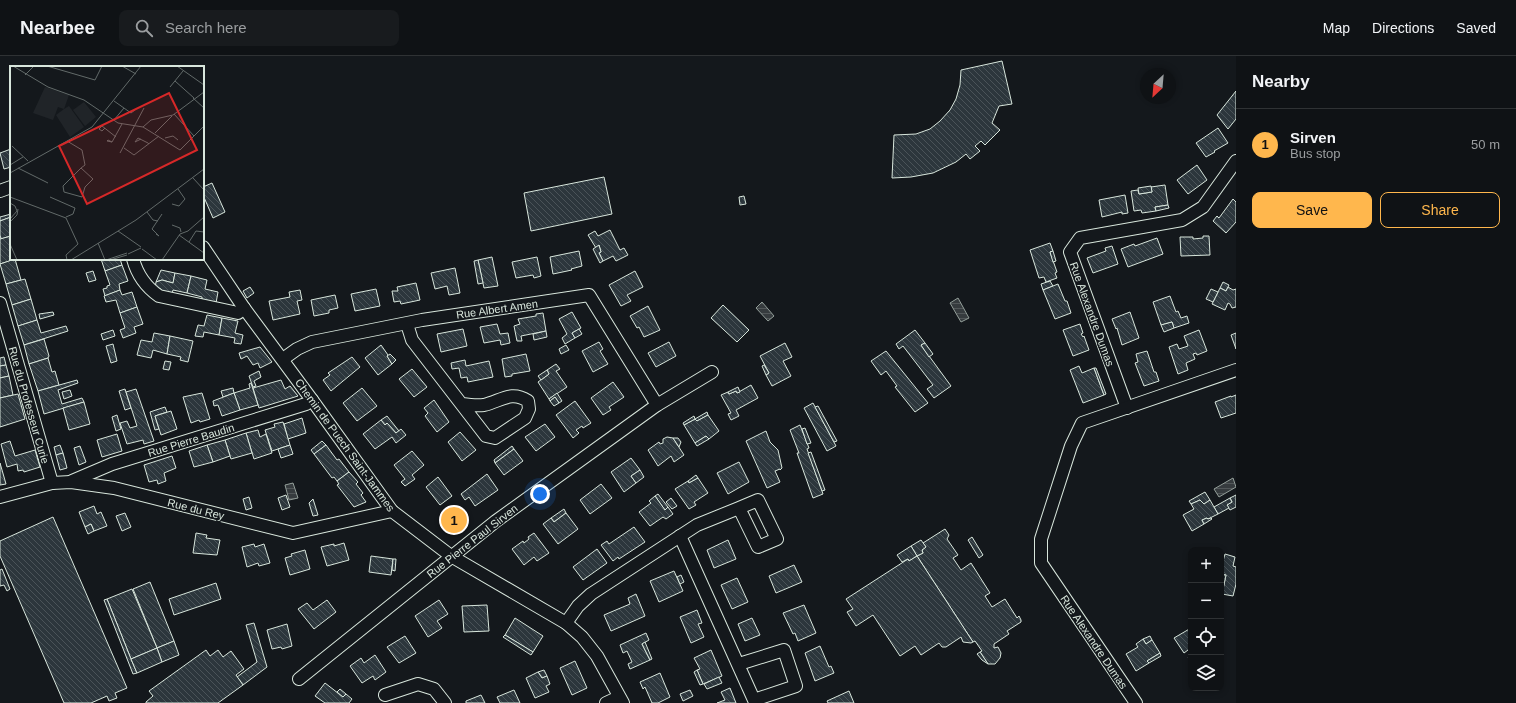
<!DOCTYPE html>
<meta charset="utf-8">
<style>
body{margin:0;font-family:Helvetica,sans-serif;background:#181b1e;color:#f1f3f6}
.controls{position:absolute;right:12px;bottom:12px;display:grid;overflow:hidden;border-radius:8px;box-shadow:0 2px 6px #0003}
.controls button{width:36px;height:36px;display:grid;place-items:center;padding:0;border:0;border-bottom:1px solid #2f3234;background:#0f1215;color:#f1f3f6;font:20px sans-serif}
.compass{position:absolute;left:1140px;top:12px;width:36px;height:36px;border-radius:50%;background:#0f1215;box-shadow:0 2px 6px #0003;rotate:206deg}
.you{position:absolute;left:540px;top:438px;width:14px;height:14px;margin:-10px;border:3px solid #fff;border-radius:50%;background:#1a73e8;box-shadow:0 0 0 6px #1a73e833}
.badge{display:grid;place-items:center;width:26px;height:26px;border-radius:50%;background:#ffb74d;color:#111;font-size:13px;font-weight:700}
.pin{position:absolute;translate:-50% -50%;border:2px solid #fff;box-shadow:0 1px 4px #0006}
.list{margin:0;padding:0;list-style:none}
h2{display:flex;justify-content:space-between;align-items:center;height:52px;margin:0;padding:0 16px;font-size:17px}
h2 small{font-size:13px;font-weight:400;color:#9b9ea0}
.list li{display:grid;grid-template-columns:26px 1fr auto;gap:12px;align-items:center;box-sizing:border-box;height:72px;padding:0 16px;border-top:1px solid #2f3234}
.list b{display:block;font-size:15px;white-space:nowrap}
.list p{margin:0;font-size:13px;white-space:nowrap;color:#9b9ea0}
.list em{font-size:13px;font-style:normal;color:#9b9ea0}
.actions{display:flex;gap:8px;padding:12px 16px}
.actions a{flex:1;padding:9px 0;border:1px solid #ffb74d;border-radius:8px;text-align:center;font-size:14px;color:#ffb74d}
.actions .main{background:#ffb74d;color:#111}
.icon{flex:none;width:22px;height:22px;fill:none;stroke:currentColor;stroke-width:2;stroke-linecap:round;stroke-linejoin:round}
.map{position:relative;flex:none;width:1236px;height:647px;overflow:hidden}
header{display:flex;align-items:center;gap:24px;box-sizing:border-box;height:56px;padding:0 20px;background:#0f1215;border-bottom:1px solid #2f3234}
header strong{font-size:19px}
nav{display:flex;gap:22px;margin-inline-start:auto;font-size:14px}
.search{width:280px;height:36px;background:#181b1e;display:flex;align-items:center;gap:10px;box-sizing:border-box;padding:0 14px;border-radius:8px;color:#9b9ea0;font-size:15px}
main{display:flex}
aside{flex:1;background:#0f1215}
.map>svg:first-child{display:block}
.water{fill:url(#water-rules);stroke:#939e99}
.building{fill:url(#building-back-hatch);stroke:#d8e6dc}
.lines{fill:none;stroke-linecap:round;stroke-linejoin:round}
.street-casing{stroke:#d8e6dc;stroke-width:14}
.street{stroke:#14181c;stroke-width:12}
.labels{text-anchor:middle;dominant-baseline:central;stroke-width:3;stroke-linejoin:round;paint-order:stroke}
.street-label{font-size:11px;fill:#d8e6dc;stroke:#14181c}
.inset-road{fill:none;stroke:#626a69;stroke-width:1}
.view{fill:#d62828;fill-opacity:0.15;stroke:#d62828;stroke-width:2}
.inset-edge{fill:none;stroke:#d8e6dc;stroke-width:2}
</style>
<header>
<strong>Nearbee</strong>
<div class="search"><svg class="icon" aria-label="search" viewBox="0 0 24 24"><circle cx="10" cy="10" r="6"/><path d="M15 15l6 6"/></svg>Search here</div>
<nav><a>Map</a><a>Directions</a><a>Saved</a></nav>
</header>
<main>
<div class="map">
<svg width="1236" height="647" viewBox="0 0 1236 647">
<defs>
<pattern id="water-rules" width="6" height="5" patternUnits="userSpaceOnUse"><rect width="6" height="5" fill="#363b3e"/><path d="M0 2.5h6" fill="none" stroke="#525759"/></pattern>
<pattern id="building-back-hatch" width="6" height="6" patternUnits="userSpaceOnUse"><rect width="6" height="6" fill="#2c363c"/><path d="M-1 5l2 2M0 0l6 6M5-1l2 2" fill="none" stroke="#4a5358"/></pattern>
</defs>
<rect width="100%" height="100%" fill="#14181c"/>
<g class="water">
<path d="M958 242 969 262 961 266 950 247Z"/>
<path d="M762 246 774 260 768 265 756 252Z"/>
<path d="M1233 422 1236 431 1219 441 1214 433Z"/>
<path d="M293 427 298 442 289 444 285 429Z"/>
</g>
<g class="building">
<path d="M1002 5 1012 48 999 50 992 67 1000 74 985 89 981 85 975 90 980 95 970 103 966 98 956 106 933 117 911 121 892 122 894 79 916 78 930 73 940 65 950 54 956 43 960 29 961 14Z"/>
<path d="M1236 35V63L1228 73 1217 59Z"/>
<path d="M1218 72 1228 87 1214 95 1215 96 1206 101 1196 87Z"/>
<path d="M11 93V111L4 113 0 97Z"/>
<path d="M1197 109 1207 124 1188 138 1177 124Z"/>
<path d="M604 121 612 158 531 175 524 137Z"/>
<path d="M212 127 225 156 213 162 203 139V131Z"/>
<path d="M1165 129 1168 149 1155 151 1156 155 1142 157 1141 154 1134 155 1131 135 1138 134 1139 138 1152 136 1151 131Z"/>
<path d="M1151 130 1152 136 1139 138 1138 132Z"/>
<path d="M1125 139 1128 157 1122 158V156L1102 161 1099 144Z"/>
<path d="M744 140 746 148 740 149 739 141Z"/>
<path d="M1233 143 1236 146V166L1226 177 1213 165 1217 160 1219 162Z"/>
<path d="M1168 149 1169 152 1156 155 1155 151Z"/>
<path d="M11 158V161L0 165V161Z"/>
<path d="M11 161V180L1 183 0 179V165Z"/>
<path d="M610 174 620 194 624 192 628 199 616 205 613 200 603 205 599 197 601 196 599 189 596 192 588 179 595 175 598 180Z"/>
<path d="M11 180V203H16L0 208V183Z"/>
<path d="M1203 180H1209L1210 199 1181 200 1180 181H1193V183L1203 182Z"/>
<path d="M1157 182 1163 198 1128 211 1121 193 1134 188 1135 190Z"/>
<path d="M1050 187 1053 195 1050 196 1057 216 1055 217 1057 222 1046 226 1044 221 1039 222 1030 194Z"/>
<path d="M599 189 601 196 599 197 603 205 600 207 593 193Z"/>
<path d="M1112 190 1118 208 1093 217 1087 202 1106 195 1105 192Z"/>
<path d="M579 195 582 210 571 213 572 214 553 218 550 201Z"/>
<path d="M1053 195 1056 205 1053 206 1050 196Z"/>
<path d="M492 201 498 230 484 232 478 204Z"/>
<path d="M537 201 541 220 534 222 533 219 516 222 512 206Z"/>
<path d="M15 203 21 224 6 228 0 208Z"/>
<path d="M101 203H120L122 209 105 215Z"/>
<path d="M478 204 483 227 478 228 474 205Z"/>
<path d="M122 209 128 225 119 228 120 234 105 240 103 233 107 232V230L110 229 105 215Z"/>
<path d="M455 212 460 237 449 239 447 230 435 233 431 217Z"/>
<path d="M161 214 175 217 173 227 162 224 156 226Z"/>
<path d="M93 215 96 224 89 226 86 217Z"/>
<path d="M635 215 643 231 627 239 631 245 621 250 609 229Z"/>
<path d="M175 217 191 220 187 237 173 234 172 238 164 236 161 234V233L155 232 156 226 162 224 173 227Z"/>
<path d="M191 220 207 224 205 233 218 236 216 247 202 244V241L187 237Z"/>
<path d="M25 223 31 243 12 249 6 228Z"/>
<path d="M1050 225 1053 230 1043 234 1041 228Z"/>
<path d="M1223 226 1229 229 1226 235 1220 232Z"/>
<path d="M416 227 420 244 401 248 400 245 394 246 392 235H398L397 231Z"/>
<path d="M1058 228 1065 245H1067L1071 257 1055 263 1043 234Z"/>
<path d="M250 231 254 237 247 242 243 235Z"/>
<path d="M1228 231 1233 234 1236 233V251L1232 252 1230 248 1228 247 1225 254 1212 248 1220 232 1226 235Z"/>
<path d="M376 233 380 250 355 255 351 238Z"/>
<path d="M1211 233 1218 236 1213 246 1206 243Z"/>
<path d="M120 234 122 239 132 236 137 251 120 257 116 244 106 246 104 240Z"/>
<path d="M300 234 302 244 297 245 300 258 273 264 269 245 290 241 289 236Z"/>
<path d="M335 239 338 252 329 254V257L314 260 311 244Z"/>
<path d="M1170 240 1176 256 1178 255 1181 262 1187 260 1189 267 1174 272 1172 266 1161 269 1153 246Z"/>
<path d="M31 243 37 264 18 270 12 249Z"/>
<path d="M723 249 749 274 737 286 711 262Z"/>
<path d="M648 250 660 274 644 281 639 271 637 272 630 260Z"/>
<path d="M137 251 143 268 134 271 136 277 123 282 120 274 125 272 120 257Z"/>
<path d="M53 256 54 259 40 263 39 258Z"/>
<path d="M572 256 581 272 572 277 575 282 565 288 562 282 567 278 559 263Z"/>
<path d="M1130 256 1139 282 1122 289 1117 272 1116 273 1112 263Z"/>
<path d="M543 257 546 275 521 280 522 285H517L514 270 520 268 518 263 536 260V258Z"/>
<path d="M207 259 222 262 219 279 204 276 203 281 195 280 198 269 204 270Z"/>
<path d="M222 262 238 265 235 277 243 279 241 288 234 287 235 282 219 279Z"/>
<path d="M37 264 41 277 66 270 68 275 24 289 18 270Z"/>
<path d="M1172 266 1174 272 1164 276 1161 269Z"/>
<path d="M497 268 500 278 508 277 510 287 501 289 500 284 484 287 480 271Z"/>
<path d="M1080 268 1083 277 1081 278 1083 281 1084 280 1089 294 1073 300 1063 274Z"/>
<path d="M463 273 467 290 441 296 437 278Z"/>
<path d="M579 273 582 278 575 282 572 277Z"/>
<path d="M113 274 115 280 103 284 101 278Z"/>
<path d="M915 274 925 287 921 289 951 330 934 342 927 333 933 329 903 290 899 293 896 288Z"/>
<path d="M1199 274 1207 295 1197 299 1196 297 1193 298 1195 303 1186 307 1188 314 1178 318 1169 291 1177 288 1179 293 1188 290 1184 280Z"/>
<path d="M546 275 547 281 534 284 533 278Z"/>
<path d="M154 277 170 280 167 298 153 294 151 302 137 299 141 284 152 286Z"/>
<path d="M1236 277V293L1231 279Z"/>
<path d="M170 280 193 285 188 306 180 304 181 301 167 298Z"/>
<path d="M44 283 49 300 48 302 29 308 24 289Z"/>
<path d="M599 286 603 293 600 295 608 308 593 316 582 295Z"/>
<path d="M669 286 676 300 656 311 648 297Z"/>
<path d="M785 287 792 301 783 305 791 320 772 330 766 319 769 317 760 300Z"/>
<path d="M925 287 933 298 929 301 921 289Z"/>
<path d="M113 288 117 305 111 307 106 290Z"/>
<path d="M381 289 388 299 387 300 392 308 378 319 365 302Z"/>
<path d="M566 289 569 294 561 298 559 293Z"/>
<path d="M260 291 272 306 260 312 258 307 253 309 247 300 241 303 239 297Z"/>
<path d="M886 295 928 347 915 356 895 331 897 330 886 315 881 319 871 305Z"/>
<path d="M1147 295 1154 316H1156L1159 325 1144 330 1135 307 1138 306 1136 298Z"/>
<path d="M390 298 396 304 392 308 387 300Z"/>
<path d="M526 298 530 315 512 318V320L505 321 502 303Z"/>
<path d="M4 301 6 309 0 310V302Z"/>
<path d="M352 301 360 311 331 335 323 324 330 319 328 317Z"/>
<path d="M48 302 52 316 55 315 59 329 38 335 29 308Z"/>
<path d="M465 304 466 310 489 305 493 321 468 326 467 321 461 322 459 312 452 313 451 307Z"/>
<path d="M165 305 171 306 169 314 163 313Z"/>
<path d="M556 308 560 313 556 315 567 331 549 343 538 326 549 318 547 314Z"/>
<path d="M6 309 9 320 0 322V310Z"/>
<path d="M764 309 769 317 766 319 762 310Z"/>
<path d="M1079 310 1082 317 1094 312 1104 339 1083 347 1070 314Z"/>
<path d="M1094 312H1096L1106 338 1104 339Z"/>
<path d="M412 313 427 331 414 341 399 323Z"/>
<path d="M547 314 549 318 541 324 538 320Z"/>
<path d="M259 315 261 321 254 325 256 330 253 331 249 320Z"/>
<path d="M9 320 13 339 0 342V322Z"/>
<path d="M77 324 78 327 58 334 62 348 82 342 84 346 44 358 38 335Z"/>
<path d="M281 324 285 333 290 330 298 340 259 352 253 332Z"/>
<path d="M613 326 624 341 609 351 611 354 603 359 591 342Z"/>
<path d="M251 327 258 349 240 354 234 337 250 332 249 328Z"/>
<path d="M751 329 758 342 736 354 739 360 731 364 728 358 731 357 721 339 728 336 729 338 736 335 737 337Z"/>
<path d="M738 331 740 336 737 337 736 335 729 338 728 336Z"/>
<path d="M233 332 234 337 223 341 221 335Z"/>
<path d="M362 332 377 350 357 365 343 347Z"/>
<path d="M125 333 131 352 125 354 119 335Z"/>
<path d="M136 333 154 385 144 388 143 384 127 388 120 367 127 365 130 372 137 370 126 336Z"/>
<path d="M70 334 72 340 64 343 62 336Z"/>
<path d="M202 337 210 363 200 366 199 364 191 367 183 341Z"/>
<path d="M234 337 240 354 222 360 218 349 214 350 213 345Z"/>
<path d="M557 337 562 345 559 347 555 341 550 345 549 343Z"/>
<path d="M18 338 25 363 0 371V342Z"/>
<path d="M1236 339V357L1221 362 1215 346 1231 340V341Z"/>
<path d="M555 341 559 347 554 350 550 345Z"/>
<path d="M434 344 449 366 437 376 425 360 428 357 424 352Z"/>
<path d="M575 345 591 367 583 372 582 370 576 374 579 377 573 382 556 359Z"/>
<path d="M84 346 90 368 69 374 63 352Z"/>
<path d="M813 347 836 390 827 395 804 352Z"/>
<path d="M818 350 837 385 834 386 815 351Z"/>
<path d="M165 351 167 356 155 360 159 373 155 374 150 356Z"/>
<path d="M171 355 177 373 161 379 155 360Z"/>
<path d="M707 356 708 359 697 365 695 363Z"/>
<path d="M117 359 121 373 116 375 112 361Z"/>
<path d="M708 359 719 375 709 383 706 380 695 387 684 369 695 363 697 365Z"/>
<path d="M387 360 399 375 396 377 387 367 385 369 381 364Z"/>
<path d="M694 360 695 363 684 369 683 367Z"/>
<path d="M302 362 306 377 288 383 284 368Z"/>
<path d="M381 364 385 369 387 367 396 377 401 373 406 379 396 387 392 381 375 393 363 378Z"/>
<path d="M283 366 290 389 272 395 265 374 275 371 274 368Z"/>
<path d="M545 368 555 381 536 395 525 381Z"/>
<path d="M800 369 809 392 807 393 823 438 813 442 797 397H799L790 374Z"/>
<path d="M805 372 811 387 807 388 802 373Z"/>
<path d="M258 374 260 381 266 378 272 397 254 403 246 377Z"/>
<path d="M766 375 770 386 778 394 782 412 780 414V413L775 415 780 426 767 432 746 385Z"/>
<path d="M460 376 476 394 462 405 448 386Z"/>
<path d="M246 377 252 397 231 403 225 384Z"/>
<path d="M117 378 122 395 102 401 97 384Z"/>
<path d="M706 380 709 383 697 390 695 387Z"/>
<path d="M667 381 673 382 684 399 674 406 671 400 658 410 648 394 659 386 660 388 663 387V383Z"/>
<path d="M673 382H678L681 386 679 391Z"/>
<path d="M225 384 230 400 213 406 207 389Z"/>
<path d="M10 385 15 400 35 394 40 411 24 416 23 414 18 415 17 408 7 411 1 388Z"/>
<path d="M322 385 326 389 314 398 311 394Z"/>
<path d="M60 389 63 397 56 399 54 391Z"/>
<path d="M207 389 213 406 194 411 189 395Z"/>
<path d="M290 389 293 398 281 402 278 393Z"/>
<path d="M326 389 337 404 339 403 349 416 337 425 334 421 332 422 314 398Z"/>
<path d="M80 390 86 406 79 409 74 392Z"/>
<path d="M512 390 514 393 495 407 494 404Z"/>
<path d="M514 393 523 405 504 419 495 407Z"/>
<path d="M412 395 424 409 412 419 415 423 405 430 401 426 405 423 394 409Z"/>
<path d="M811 396 825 434 822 435 808 397Z"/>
<path d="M63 397 67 412 60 414 56 399Z"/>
<path d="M172 400 176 412 164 417 166 425 158 428 157 424 149 426 144 409Z"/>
<path d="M631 402 640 414 631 420 636 427 624 436 611 416Z"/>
<path d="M739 406 749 426 728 438 717 417Z"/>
<path d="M0 407 6 428 0 429Z"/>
<path d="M640 414 644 421 636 427 631 420Z"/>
<path d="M349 416 358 426 356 428 363 437 361 439 366 446 354 451 337 429 339 428 337 425Z"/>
<path d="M487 418 498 434 475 450 469 441 465 444 461 438Z"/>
<path d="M696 419 698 422 689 427 688 425Z"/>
<path d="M438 421 452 440 440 449 426 431Z"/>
<path d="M698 422 708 437 694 446 696 449 689 453 675 433 688 425 689 427Z"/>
<path d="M601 428 612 442 590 458 580 444Z"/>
<path d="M1205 436 1210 444 1204 448 1200 444 1191 448 1189 445Z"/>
<path d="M658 438 668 451 665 454 655 440Z"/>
<path d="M286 439 290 451 282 454 278 442Z"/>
<path d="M1236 439V451L1230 454 1227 449 1232 446 1230 442Z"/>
<path d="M655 440 665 454 668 451 673 458 666 463 663 461 650 470 639 456 651 447 649 445Z"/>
<path d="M249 441 252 452 246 454 243 443Z"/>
<path d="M671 442 677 450 672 453 666 446Z"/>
<path d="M1230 442 1232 446 1227 449 1229 452 1218 458 1214 451Z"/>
<path d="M313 443 318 459 313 460 309 447Z"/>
<path d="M1200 444 1204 448 1210 444 1218 458 1208 463 1207 462 1202 464 1204 468 1192 475 1183 459 1194 453 1191 448Z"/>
<path d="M94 450 97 458 101 456 107 470 94 475 91 468 85 471 79 456Z"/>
<path d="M564 453 566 457 554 466 551 462Z"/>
<path d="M125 457 131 471 122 475 116 460Z"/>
<path d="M566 457 578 473 558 488 543 468 551 462 554 466Z"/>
<path d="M53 461 127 632 115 637 117 642 109 645 107 640 91 647H64L0 500V485Z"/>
<path d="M1207 462 1208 463 1211 462 1212 463 1204 468 1202 464Z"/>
<path d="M91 468 94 475 88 478 85 471Z"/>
<path d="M634 471 645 486 619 503 618 501 613 505 601 489 607 485 609 488Z"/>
<path d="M945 473 949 479 947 483 958 499 953 502 961 514 971 507 990 537 985 540 992 551 1005 543 1017 562 1019 560 1021 564V566L1007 575 1009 578 994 588V592L998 591 1001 597 1000 602 995 608H988L980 596 982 595 975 585 973 586 917 500 923 497 922 494 926 491 923 487Z"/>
<path d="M196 477 207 479 206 482 220 484 217 499 193 497Z"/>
<path d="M534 477 549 497 537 505 534 501 524 509 512 493 523 485 524 487 529 483 528 481Z"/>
<path d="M972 481 983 499 979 502 968 484Z"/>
<path d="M728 484 736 503 714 512 707 494Z"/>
<path d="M921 484 926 491 922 494 923 497 917 500 911 490Z"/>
<path d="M344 487 349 504 327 510 321 491 334 488V490Z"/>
<path d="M254 488 255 491 264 488 270 507 259 510 258 507 247 511 242 491Z"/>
<path d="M911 490 917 500 909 505 908 503 902 506 897 499Z"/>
<path d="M597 493 607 507 583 524 573 511Z"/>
<path d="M305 494 310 513 290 519 285 502 292 500 291 498Z"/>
<path d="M1225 498 1235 501 1233 510 1236 511V528L1233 540 1222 538 1226 519 1221 518V513Z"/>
<path d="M371 500 393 503 391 519 369 516Z"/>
<path d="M917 500 973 586 971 587 963 586 961 581 946 591H942L939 587 921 599 915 590 900 600 873 559 856 570 847 556 853 553 846 543 908 503 909 505Z"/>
<path d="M393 503H396L395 515 392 514Z"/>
<path d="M794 509 802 526 776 537 769 520Z"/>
<path d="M2 513 10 533 7 535 4 529 0 530V514Z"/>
<path d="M674 515 683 535 659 546 650 525Z"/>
<path d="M681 519 684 526 680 528 677 521Z"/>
<path d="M1223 519H1226L1222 538 1221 537V527Z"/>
<path d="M737 522 748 546 732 553 721 529Z"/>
<path d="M150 526 174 585 157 592 133 533Z"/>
<path d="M216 527 221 543 174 559 169 543Z"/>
<path d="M132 533 157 592 131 603 107 543Z"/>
<path d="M636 538 645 560 611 575 604 559 630 548 628 542Z"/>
<path d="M107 543 131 603 137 617 133 618 104 544Z"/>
<path d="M327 544 336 556 314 573 298 553 307 547 313 554Z"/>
<path d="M439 544 448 558 437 565 442 572 428 581 415 560Z"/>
<path d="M487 549 489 575 464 576 462 550Z"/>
<path d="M804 549 816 577 798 585 795 577 793 578 783 557Z"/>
<path d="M697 554 702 567 698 568 704 581 691 587 680 561Z"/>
<path d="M515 562 543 580 533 596 505 579Z"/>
<path d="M752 562 760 579 745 585 738 568Z"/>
<path d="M254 567 267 611 243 629 237 621 257 606 246 569Z"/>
<path d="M287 568 292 590 282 593 281 591 272 593 267 574Z"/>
<path d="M1191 572V605L1188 601 1191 600 1188 594 1184 597 1174 582Z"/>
<path d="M646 577 649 584 642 588 650 604 630 613 628 608 632 606 627 595 623 597 620 589Z"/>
<path d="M505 579 533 596 531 599 503 581Z"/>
<path d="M405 580 416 597 399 607 387 591Z"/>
<path d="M1150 580 1152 584 1146 588 1143 583Z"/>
<path d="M1143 583 1146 588 1152 584 1160 597 1147 605 1149 607 1136 615 1126 598 1138 591 1136 588Z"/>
<path d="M174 585 179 599 162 606 157 592Z"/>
<path d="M645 586 652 603 650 604 642 588Z"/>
<path d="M820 590 829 611 831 610 834 617 815 625 805 597Z"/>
<path d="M157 592 162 606 137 617 131 603Z"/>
<path d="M206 594 210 600 218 594 223 601 231 595 244 613 236 619 243 629 218 647H146V646L153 640 149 635Z"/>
<path d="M711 594 722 620 703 628 697 614 700 613 694 602Z"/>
<path d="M980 596 988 608 982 604 977 598Z"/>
<path d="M1160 597 1161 600 1149 607 1147 605Z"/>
<path d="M375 599 386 616 375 624 373 620 362 627 350 610 361 602 364 607Z"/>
<path d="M575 605 587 632 572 639 560 612Z"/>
<path d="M544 614 547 620 542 622 538 616Z"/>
<path d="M697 614 703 628 700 629 694 616Z"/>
<path d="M538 616 542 622 547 620 550 628 546 630 549 636 535 642 526 622Z"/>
<path d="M660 617 670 641 658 647H652L645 631 643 633 640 626Z"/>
<path d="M719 621 722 627 707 633 704 628Z"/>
<path d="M325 627 343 641 346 638 352 643 349 647H325L315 640Z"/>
<path d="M730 632 736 647H717L725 644 721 636Z"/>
<path d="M340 633 346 638 343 641 337 636Z"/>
<path d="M514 634 520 647H500L497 641Z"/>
<path d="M690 634 693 640 683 645 680 638Z"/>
<path d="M849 635 854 647H828L827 645Z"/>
<path d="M481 639 485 647H466V645Z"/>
</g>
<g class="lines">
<g class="street-casing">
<g id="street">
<path d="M0 135 11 131"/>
<path d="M203 191 244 252 312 344 392 455 451 500 566 567 582 581 597 600 623 647"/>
<path d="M133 203C137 218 146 231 159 240L238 257 244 252"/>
<path d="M0 247 52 427"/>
<path d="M407 268 412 284 486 380 495 382 525 362 529 353 528 345C511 334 501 345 484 349 477 350 469 349 462 348"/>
<path d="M283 303 297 293 312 286 422 264 589 239 657 349"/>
<path d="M1127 352 1070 196 1080 182 1182 164 1203 151 1236 105"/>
<path d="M72 425 112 408 306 348 312 344"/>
<path d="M0 441 52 427 71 426 114 432 293 477 392 455"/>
<path d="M680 480 754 644 796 630 784 594 739 608"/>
<path d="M566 567 578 550 591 538 697 469 739 452 758 491 777 483 758 444 739 452"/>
<path d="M299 623 496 465 657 349 712 316"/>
<path d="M385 639 418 628 434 633 445 647"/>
<path d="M606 647 619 641"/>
<path d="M1136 647 1041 507V483L1071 390 1082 367 1236 314"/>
</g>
</g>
<use href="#street" class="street"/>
</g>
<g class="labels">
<g class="street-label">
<text transform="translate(497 253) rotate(-8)">Rue Albert Amen</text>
<text transform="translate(1092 258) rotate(70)">Rue Alexandre Dumas</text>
<text transform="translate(29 349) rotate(74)">Rue du Professeur Curie</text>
<text transform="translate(191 384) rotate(-17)">Rue Pierre Baudin</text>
<text transform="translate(345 389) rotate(54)">Chemin de Puech Saint-Jammes</text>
<text transform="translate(196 453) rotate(14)">Rue du Rey</text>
<text transform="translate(472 485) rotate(-38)">Rue Pierre Paul Sirven</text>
<text transform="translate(1094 586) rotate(56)">Rue Alexandre Dumas</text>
</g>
</g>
<g transform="translate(10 10)">
<rect width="194" height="194" fill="#14181c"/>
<path d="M35 21 59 29 54 43 59 40 74 61 60 71 46 49 54 43 48 41 43 54 23 47ZM74 36 86 51 75 60 63 44Z" fill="#202428"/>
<path class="inset-road" d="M3 0 38 21 74 34 108 57 133 61 170 84 194 60M37 0 85 14 92 0M112 0 126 8M167 0 194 19M15 9 24 0M165 15 184 32M160 21 173 5M183 32 194 42M104 35 121 47 125 44M164 48 184 70M104 54 114 42M133 61 141 54 163 49 194 26M95 62 92 65 89 63 92 60 106 71M145 67 162 50M155 72 163 70 168 74M131 73 125 76 128 72 138 77 139 78M57 75 72 84 75 99 71 102 53 120 54 126 72 131 75 121 83 113 71 102M102 76 97 75 98 74 102 76 112 58M2 80 18 95M114 82 124 89 149 70M110 87 134 42M0 99 13 91M8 102 38 117M0 107 82 61 131 0M183 112 194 124M0 131 56 152 68 178 56 189 57 194M40 131 65 142 63 148 56 151M0 137 5 140 7 145 0 153M162 138 169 140 175 133 168 123M137 146 143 154 148 155M0 156 7 149 8 143M162 159 170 162 171 166M108 165 131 181M146 168 149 170 142 163 152 148M169 169 194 187M179 176 186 165 194 166M88 177 95 194M0 178 7 194M132 183 147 194M118 188 131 182M61 194 126 154 194 103M96 194 117 187M100 194 117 189M152 194 170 168 178 165 194 151"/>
<path class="view" d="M159 27 187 84 77 138 49 80Z"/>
<rect width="194" height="194" class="inset-edge"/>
</g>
</svg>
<div class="controls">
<button>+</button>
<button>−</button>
<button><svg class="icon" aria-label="locate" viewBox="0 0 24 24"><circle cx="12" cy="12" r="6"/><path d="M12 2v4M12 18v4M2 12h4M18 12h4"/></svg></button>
<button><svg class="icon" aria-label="layers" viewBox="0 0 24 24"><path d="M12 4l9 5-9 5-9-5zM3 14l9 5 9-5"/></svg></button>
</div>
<svg class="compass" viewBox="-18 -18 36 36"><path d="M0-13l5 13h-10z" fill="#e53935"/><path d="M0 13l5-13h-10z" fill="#9b9ea0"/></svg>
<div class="you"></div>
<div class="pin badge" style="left:454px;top:464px">1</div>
</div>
<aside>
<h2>Nearby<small></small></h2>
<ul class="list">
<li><span class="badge">1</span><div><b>Sirven</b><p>Bus stop</p></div><em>50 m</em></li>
</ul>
<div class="actions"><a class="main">Save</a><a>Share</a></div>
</aside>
</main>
